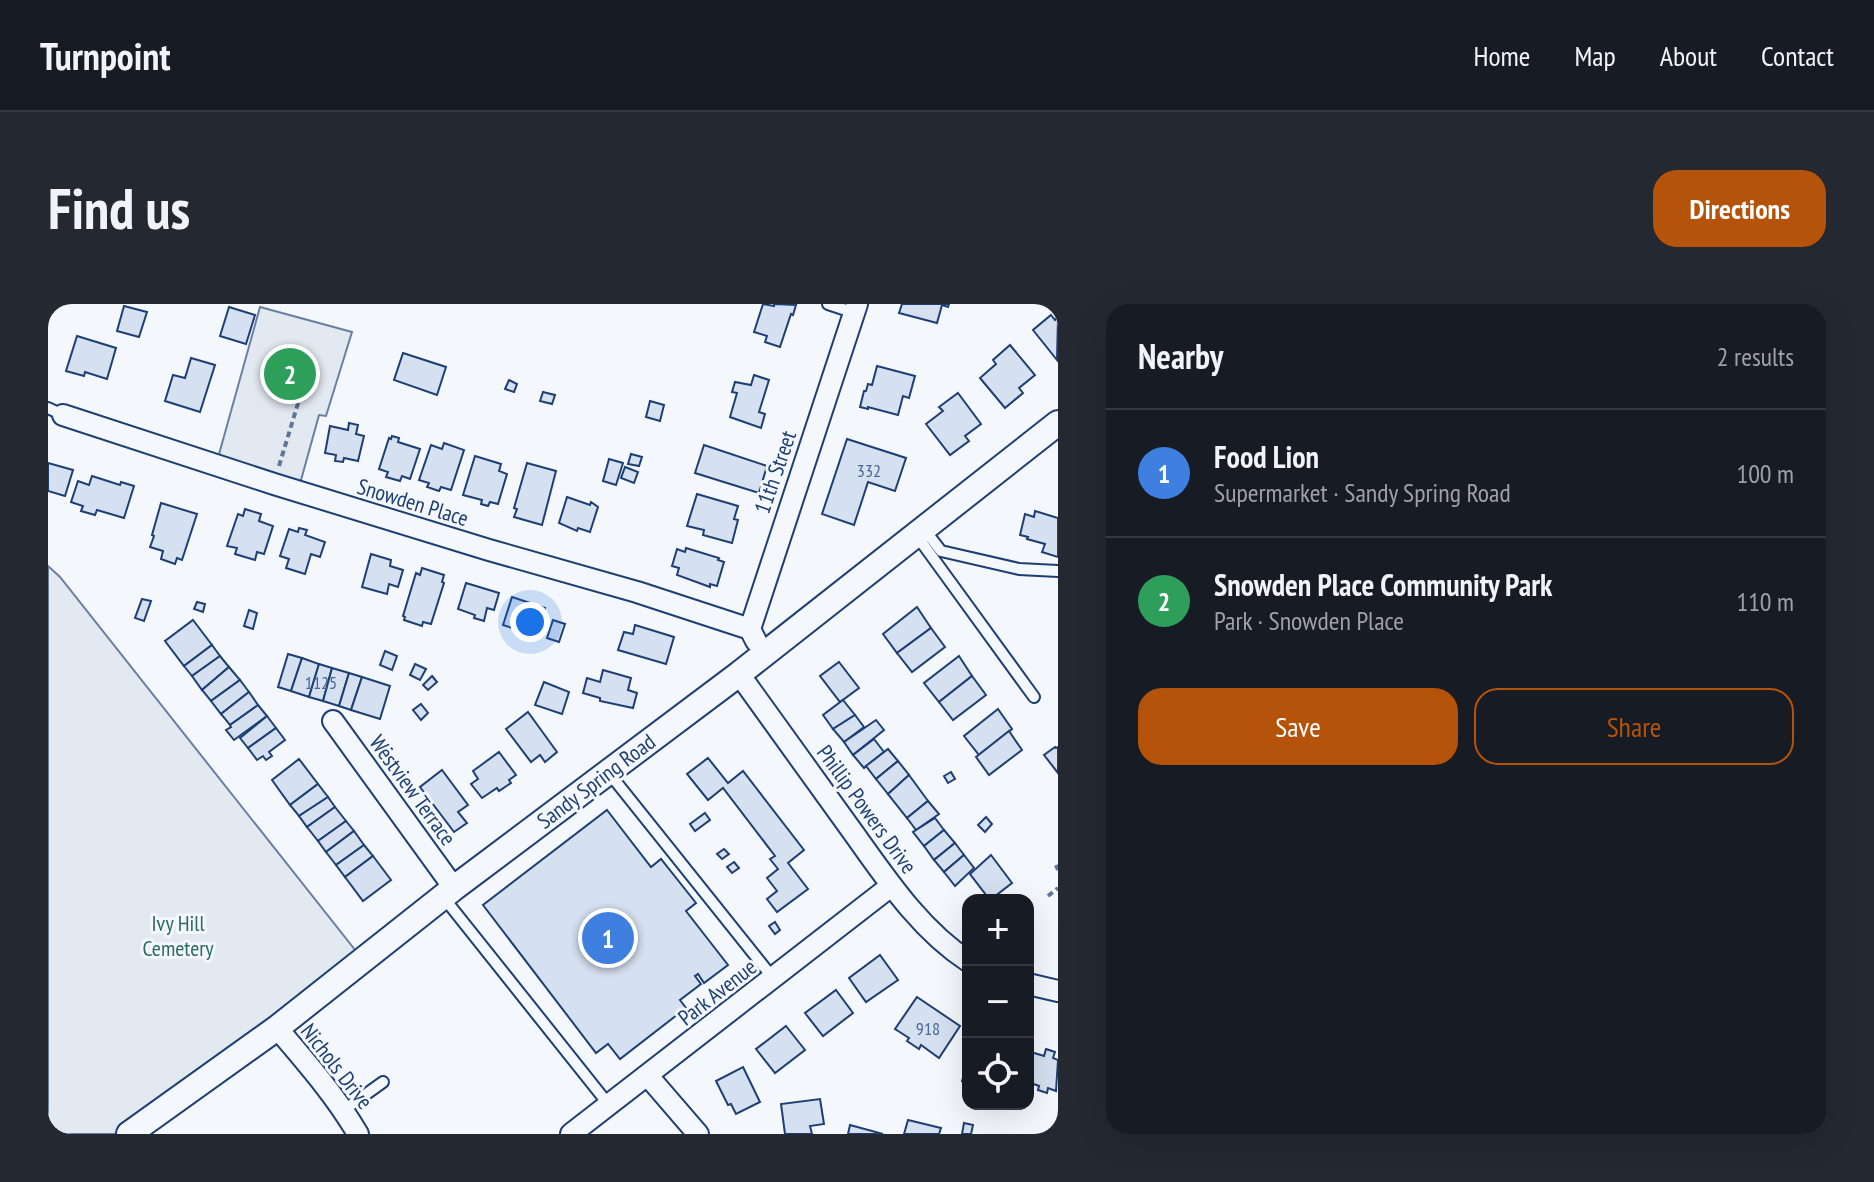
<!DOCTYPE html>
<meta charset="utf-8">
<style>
body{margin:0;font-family:"PT Sans Narrow",sans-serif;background:#242831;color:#f1f3f6}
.controls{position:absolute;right:24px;bottom:24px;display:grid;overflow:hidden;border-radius:16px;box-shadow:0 8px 32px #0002}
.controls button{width:72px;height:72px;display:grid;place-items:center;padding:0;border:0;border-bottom:2px solid #363941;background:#171b24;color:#f1f3f6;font:40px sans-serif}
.you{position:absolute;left:482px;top:318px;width:28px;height:28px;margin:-20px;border:6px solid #fff;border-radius:50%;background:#1a73e8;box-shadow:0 0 0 12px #1a73e833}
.badge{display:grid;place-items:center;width:52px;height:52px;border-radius:50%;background:#b45309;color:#fff;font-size:26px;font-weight:700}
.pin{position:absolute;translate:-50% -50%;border:4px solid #fff;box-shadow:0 2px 8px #0006}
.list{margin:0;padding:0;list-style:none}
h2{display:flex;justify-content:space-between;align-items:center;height:104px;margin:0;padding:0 32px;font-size:34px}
h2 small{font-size:26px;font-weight:400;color:#9ea1a6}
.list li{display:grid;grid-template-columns:52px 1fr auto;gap:24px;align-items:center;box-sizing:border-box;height:128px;padding:0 32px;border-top:2px solid #363941}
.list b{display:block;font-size:30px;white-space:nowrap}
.list p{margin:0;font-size:26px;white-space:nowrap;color:#9ea1a6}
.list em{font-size:26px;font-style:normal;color:#9ea1a6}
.actions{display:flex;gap:16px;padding:24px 32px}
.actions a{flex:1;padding:18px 0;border:2px solid #b45309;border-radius:24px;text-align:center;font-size:28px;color:#b45309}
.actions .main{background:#b45309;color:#fff}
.icon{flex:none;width:44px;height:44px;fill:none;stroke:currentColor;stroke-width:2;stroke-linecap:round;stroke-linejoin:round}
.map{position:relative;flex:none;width:1010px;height:830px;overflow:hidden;border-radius:24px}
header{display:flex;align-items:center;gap:48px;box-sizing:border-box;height:112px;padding:0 40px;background:#171b24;border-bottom:2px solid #363941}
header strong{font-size:38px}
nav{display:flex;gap:44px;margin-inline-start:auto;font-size:28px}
.intro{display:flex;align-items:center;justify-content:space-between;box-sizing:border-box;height:192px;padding:0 48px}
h1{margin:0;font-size:56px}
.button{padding:20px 36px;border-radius:24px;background:#b45309;color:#fff;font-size:28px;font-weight:700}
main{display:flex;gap:48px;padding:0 48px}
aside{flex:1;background:#171b24;border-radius:24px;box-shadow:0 8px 32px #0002}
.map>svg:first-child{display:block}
.green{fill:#e3e9f0;stroke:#687fa3;stroke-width:2}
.building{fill:#d5e0f0;stroke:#1d3f73;stroke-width:2}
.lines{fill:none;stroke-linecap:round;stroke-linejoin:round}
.service-casing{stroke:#1d3f73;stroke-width:14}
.minor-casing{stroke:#1d3f73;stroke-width:24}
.tertiary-casing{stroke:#1d3f73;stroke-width:28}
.path{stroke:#5e769c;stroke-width:4;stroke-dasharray:6 4;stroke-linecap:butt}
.service{stroke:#f4f7fb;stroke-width:10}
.minor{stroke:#f4f7fb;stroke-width:20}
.tertiary{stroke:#f4f7fb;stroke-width:24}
.labels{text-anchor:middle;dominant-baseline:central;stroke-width:6;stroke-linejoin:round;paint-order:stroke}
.number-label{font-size:18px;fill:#4b6792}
.street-label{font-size:22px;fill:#1d3f73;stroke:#f4f7fb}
.park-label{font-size:22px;fill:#2c6c60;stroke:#f4f7fb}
</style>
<header>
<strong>Turnpoint</strong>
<nav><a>Home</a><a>Map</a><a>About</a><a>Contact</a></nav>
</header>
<div class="intro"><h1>Find us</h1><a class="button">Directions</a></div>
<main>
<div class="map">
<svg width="1010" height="830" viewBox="0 0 1010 830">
<rect width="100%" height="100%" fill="#f4f7fb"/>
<g class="green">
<path d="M212 3 304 28 278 112 271 111 250 187 168 161Z"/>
<path d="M0 262 12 273 315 656 81 830H0Z"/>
</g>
<g class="building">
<path d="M715 0 726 2V0L748 1 745 11 743 10 732 43 717 38 719 32 706 28Z"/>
<path d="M854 0H901L900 3 894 1 889 19 851 9Z"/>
<path d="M76 2 99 8 91 33 69 27Z"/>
<path d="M181 3 207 11 198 40 172 32Z"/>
<path d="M1003 11 1007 16 1010 13 1009 56 985 26Z"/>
<path d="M29 32 68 44 59 75 37 68 36 72 18 67Z"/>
<path d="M962 41 987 71 971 84 975 89 957 104 932 74 948 60 945 56Z"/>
<path d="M355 49 398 63 389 91 346 76Z"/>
<path d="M143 54 167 61 152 108 117 97 125 71 137 74Z"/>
<path d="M829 62 867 72 861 94 855 92 850 111 820 103V105L812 103 816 87H818L820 80 824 81Z"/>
<path d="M706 71 721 76 711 108 717 110 713 124 682 113 689 89 684 88 687 78 703 81Z"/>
<path d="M461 76 469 80 466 88 457 85Z"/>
<path d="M495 88 507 91 504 100 492 97Z"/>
<path d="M910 89 933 120 917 132 921 137 902 151 878 120 895 107 891 103Z"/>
<path d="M602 97 616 101 612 117 598 113Z"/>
<path d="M301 119 310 121 308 130 316 132 310 157 296 154 295 158 287 157 288 151 277 149 282 122 300 126Z"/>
<path d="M344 132 351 134 350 138 372 145 362 175 354 172 352 177 338 173 340 168 331 165 341 134 343 135Z"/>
<path d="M799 135 858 154 847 187 820 178 806 221 774 210Z"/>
<path d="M396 139 416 146 403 186 393 183 391 187 379 183 381 179 371 176 383 141 394 145Z"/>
<path d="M656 141 719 162 711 189 647 169Z"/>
<path d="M583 150 594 153 591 162 580 160Z"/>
<path d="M427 152 453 160 451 167 459 170 450 200 442 198 440 202 433 200 434 196 415 191Z"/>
<path d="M561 155 575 159 568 181 555 177Z"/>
<path d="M0 159 25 166 17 192 0 187Z"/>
<path d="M479 159 508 167 494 221 466 213 469 205 466 204Z"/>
<path d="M577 163 590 168 586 179 573 174Z"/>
<path d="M44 172 72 181 73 178 86 182 76 214 49 206 47 211 33 207 35 202 23 198 30 177 41 181Z"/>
<path d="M649 190 690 202 686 215 690 216 684 239 655 231 656 226 639 222Z"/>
<path d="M519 193 542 201 543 198 550 203 542 228 530 224 529 227 511 219Z"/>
<path d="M113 199 149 210 134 256 129 254 127 260 113 255 115 247 102 243 106 232 104 231Z"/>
<path d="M197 205 213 210 211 217 225 222 216 250 209 248 207 256 187 250 189 244 179 242 190 210 195 212Z"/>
<path d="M987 207 1010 214V253L994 248 997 240 979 235 980 233 972 231 977 210 986 213Z"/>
<path d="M251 224 259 226 257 231 277 238 272 253 263 250 257 270 238 264 241 255 232 252 241 225 250 228Z"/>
<path d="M638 244 671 254 670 256 676 258 669 282 662 280V283L629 271 631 264 624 262 629 245 637 248Z"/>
<path d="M323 250 343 256 342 262 355 266 350 283 341 280 339 290 314 283Z"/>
<path d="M374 264 396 271 394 278 396 279 383 320 375 318 374 322 356 316 357 313 355 312 368 269 372 271Z"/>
<path d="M418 279 451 289 446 306 439 304 436 317 426 314 427 311 410 305Z"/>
<path d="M464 293 497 304 489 332 455 321Z"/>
<path d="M94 295 103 297 96 317 87 314Z"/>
<path d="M149 298 157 300 155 308 146 305Z"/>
<path d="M869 303 883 324 849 349 835 330Z"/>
<path d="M201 306 209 309 205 325 196 322Z"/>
<path d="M145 316 164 341 136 362 117 337Z"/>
<path d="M505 316 517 320 511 338 499 334Z"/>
<path d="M587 321 626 333 618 360 570 346 576 328 585 330Z"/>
<path d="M883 324 897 343 864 368 849 349Z"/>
<path d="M164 341 172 352 144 372 136 362Z"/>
<path d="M337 347 349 352 344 366 332 361Z"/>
<path d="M240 350 254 354 243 387 230 383Z"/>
<path d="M172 352 181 363 154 386 144 372Z"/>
<path d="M911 352 924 372 891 398 876 379Z"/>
<path d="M254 354 271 360 261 393 243 387Z"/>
<path d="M791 358 811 384 792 398 772 372Z"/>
<path d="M271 360 284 364 275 397 261 393Z"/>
<path d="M367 360 378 365 372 376 362 371Z"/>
<path d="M181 363 192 376 163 397 154 386Z"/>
<path d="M284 364 301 369 291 402 275 397Z"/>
<path d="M555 366 583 374 580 386 589 389 585 404 552 397V394L535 389 539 374 552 378Z"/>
<path d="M301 369 314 373 303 406 291 402Z"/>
<path d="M384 372 389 378 380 386 375 381Z"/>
<path d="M924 372 938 391 905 416 891 398Z"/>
<path d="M314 373 342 382 332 415 303 406Z"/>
<path d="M192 376 201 388 173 410 163 397Z"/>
<path d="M496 378 521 388 514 410 487 401Z"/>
<path d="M201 388 210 401 182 421 173 410Z"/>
<path d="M795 396 807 411 785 425 775 411Z"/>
<path d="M373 400 380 409 373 416 365 406Z"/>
<path d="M210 401 219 412 186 436 178 426 183 423 182 421Z"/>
<path d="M950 405 964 425 931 451 916 432Z"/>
<path d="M480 408 509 448 497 458 492 451 483 458 458 425Z"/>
<path d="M807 411 816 423 796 438 785 425Z"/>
<path d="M219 412 228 424 200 444 192 434Z"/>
<path d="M828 416 836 426 805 451 796 438Z"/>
<path d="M228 424 237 436 221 448 224 452 218 456 215 452 209 456 200 444Z"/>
<path d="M961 427 974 446 941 471 928 453Z"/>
<path d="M826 435 836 448 816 464 805 451Z"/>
<path d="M339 438 344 445 337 449 333 442Z"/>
<path d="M1007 443 1008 444 1010 443V469L996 451Z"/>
<path d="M840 445 850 457 828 475 818 462Z"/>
<path d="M451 448 468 471 461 476 463 479 451 487 449 484 434 494 423 480 430 475 425 467Z"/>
<path d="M660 454 680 479 695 467 756 546 740 559 760 585 729 608 719 595 729 587 719 574 730 565 722 555 727 552 675 484 660 496 639 470Z"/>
<path d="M251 455 270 480 242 501 224 476Z"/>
<path d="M850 457 861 471 840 490 828 475Z"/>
<path d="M394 466 420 501 410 508 419 519 406 528 372 483Z"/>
<path d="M903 468 907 475 900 479 896 472Z"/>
<path d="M861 471 880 497 859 514 840 490Z"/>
<path d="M270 480 280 493 251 512 242 501Z"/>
<path d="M280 493 287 503 259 523 251 512Z"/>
<path d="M880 497 891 510 868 526 859 514Z"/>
<path d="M287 503 298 517 270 537 259 523Z"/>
<path d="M559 506 603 563 613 555 648 599 638 607 680 661 656 679 650 670 647 672 653 680 632 696 638 704 572 755 560 740 548 749 435 601Z"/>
<path d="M657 509 662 516 647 527 642 520Z"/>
<path d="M938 513 944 520 937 528 930 521Z"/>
<path d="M887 514 896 526 876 542 865 528Z"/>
<path d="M298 517 306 527 278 548 270 537Z"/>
<path d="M896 526 907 539 886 556 876 542Z"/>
<path d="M306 527 316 541 288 561 278 548Z"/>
<path d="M907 539 916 551 896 568 886 556Z"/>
<path d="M316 541 325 552 297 573 288 561Z"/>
<path d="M676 545 681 550 674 555 669 550Z"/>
<path d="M916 551 926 564 907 582 896 568Z"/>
<path d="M943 551 964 579 942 596 922 570Z"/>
<path d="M325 552 343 576 315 597 297 573Z"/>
<path d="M686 558 691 564 684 569 679 563Z"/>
<path d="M727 618 732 626 727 630 721 622Z"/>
<path d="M832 651 850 676 818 698 801 674Z"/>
<path d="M788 686 805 709 775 732 757 709Z"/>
<path d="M869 693 912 722 891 754 873 741 871 745 859 737 861 734 847 725Z"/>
<path d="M738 722 757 746 727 769 708 745Z"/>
<path d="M998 745 1007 748 1005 754 1010 756 1008 787 1000 784 999 789 990 786 991 782 980 778V757L983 748 996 752Z"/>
<path d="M920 757V779L914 777Z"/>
<path d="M695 763 712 798 688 810 683 800 680 801 668 777Z"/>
<path d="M772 795 776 820 762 822 764 830H737L733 800Z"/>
<path d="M860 816 893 824 891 830H856Z"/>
<path d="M916 819 925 821 923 830H914Z"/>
<path d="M802 821 835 830H800Z"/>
</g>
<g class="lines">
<g class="service-casing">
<g id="service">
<path d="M780 0 807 9"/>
<path d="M0 104 15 111"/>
<path d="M876 225 893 247 971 265 1010 267"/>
<path d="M869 232 986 393"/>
<path d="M561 469 725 674"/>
<path d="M396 594 561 801"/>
<path d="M296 806 335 778"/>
</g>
</g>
<g class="minor-casing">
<g id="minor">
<path d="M15 111 226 180 441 246 589 288 702 325"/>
<path d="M708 337 702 325 809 0"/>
<path d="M691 370C727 420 763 470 799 520 834 568 869 624 920 657"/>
<path d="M285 417 406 584"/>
<path d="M980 680 1010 687"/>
<path d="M229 724C258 758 287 791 310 830"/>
<path d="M600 772 650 830"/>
<path d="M523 830 843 582"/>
</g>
</g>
<g class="tertiary-casing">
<path id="tertiary" d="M81 830 229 724 406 584 691 370 1010 119"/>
</g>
<g class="path">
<path d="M231 162 251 96"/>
<path d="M1008 561 1010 566"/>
<path d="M1000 592 1010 584"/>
</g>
<use href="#service" class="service"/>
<use href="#minor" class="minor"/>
<use href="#tertiary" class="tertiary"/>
</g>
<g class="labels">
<g class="number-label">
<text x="821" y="166">332</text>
<text x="273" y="378">1125</text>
<text x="880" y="724">918</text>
</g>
<g class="street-label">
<text transform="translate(727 168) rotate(-71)">11th Street</text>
<text transform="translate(365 198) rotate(17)">Snowden Place</text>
<text transform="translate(548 477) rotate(-37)">Sandy Spring Road</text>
<text transform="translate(365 486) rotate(54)">Westview Terrace</text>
<text transform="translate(819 505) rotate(54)">Phillip Powers Drive</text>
<text transform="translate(669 688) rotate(-38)">Park Avenue</text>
<text transform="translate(289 762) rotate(52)">Nichols Drive</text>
</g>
<g class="park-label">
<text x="130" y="619">Ivy Hill<tspan x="130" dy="25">Cemetery</tspan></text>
</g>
</g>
</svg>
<div class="controls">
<button>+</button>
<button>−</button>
<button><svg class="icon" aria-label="locate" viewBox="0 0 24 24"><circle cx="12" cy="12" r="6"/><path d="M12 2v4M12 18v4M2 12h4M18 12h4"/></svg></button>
</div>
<div class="you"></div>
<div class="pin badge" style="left:560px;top:634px;background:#3f7fe0">1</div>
<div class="pin badge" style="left:242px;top:70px;background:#2e9e5b">2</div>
</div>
<aside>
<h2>Nearby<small>2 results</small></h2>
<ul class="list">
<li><span class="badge" style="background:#3f7fe0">1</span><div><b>Food Lion</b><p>Supermarket · Sandy Spring Road</p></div><em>100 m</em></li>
<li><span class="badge" style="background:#2e9e5b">2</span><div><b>Snowden Place Community Park</b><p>Park · Snowden Place</p></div><em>110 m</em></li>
</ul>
<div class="actions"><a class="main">Save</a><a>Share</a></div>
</aside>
</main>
